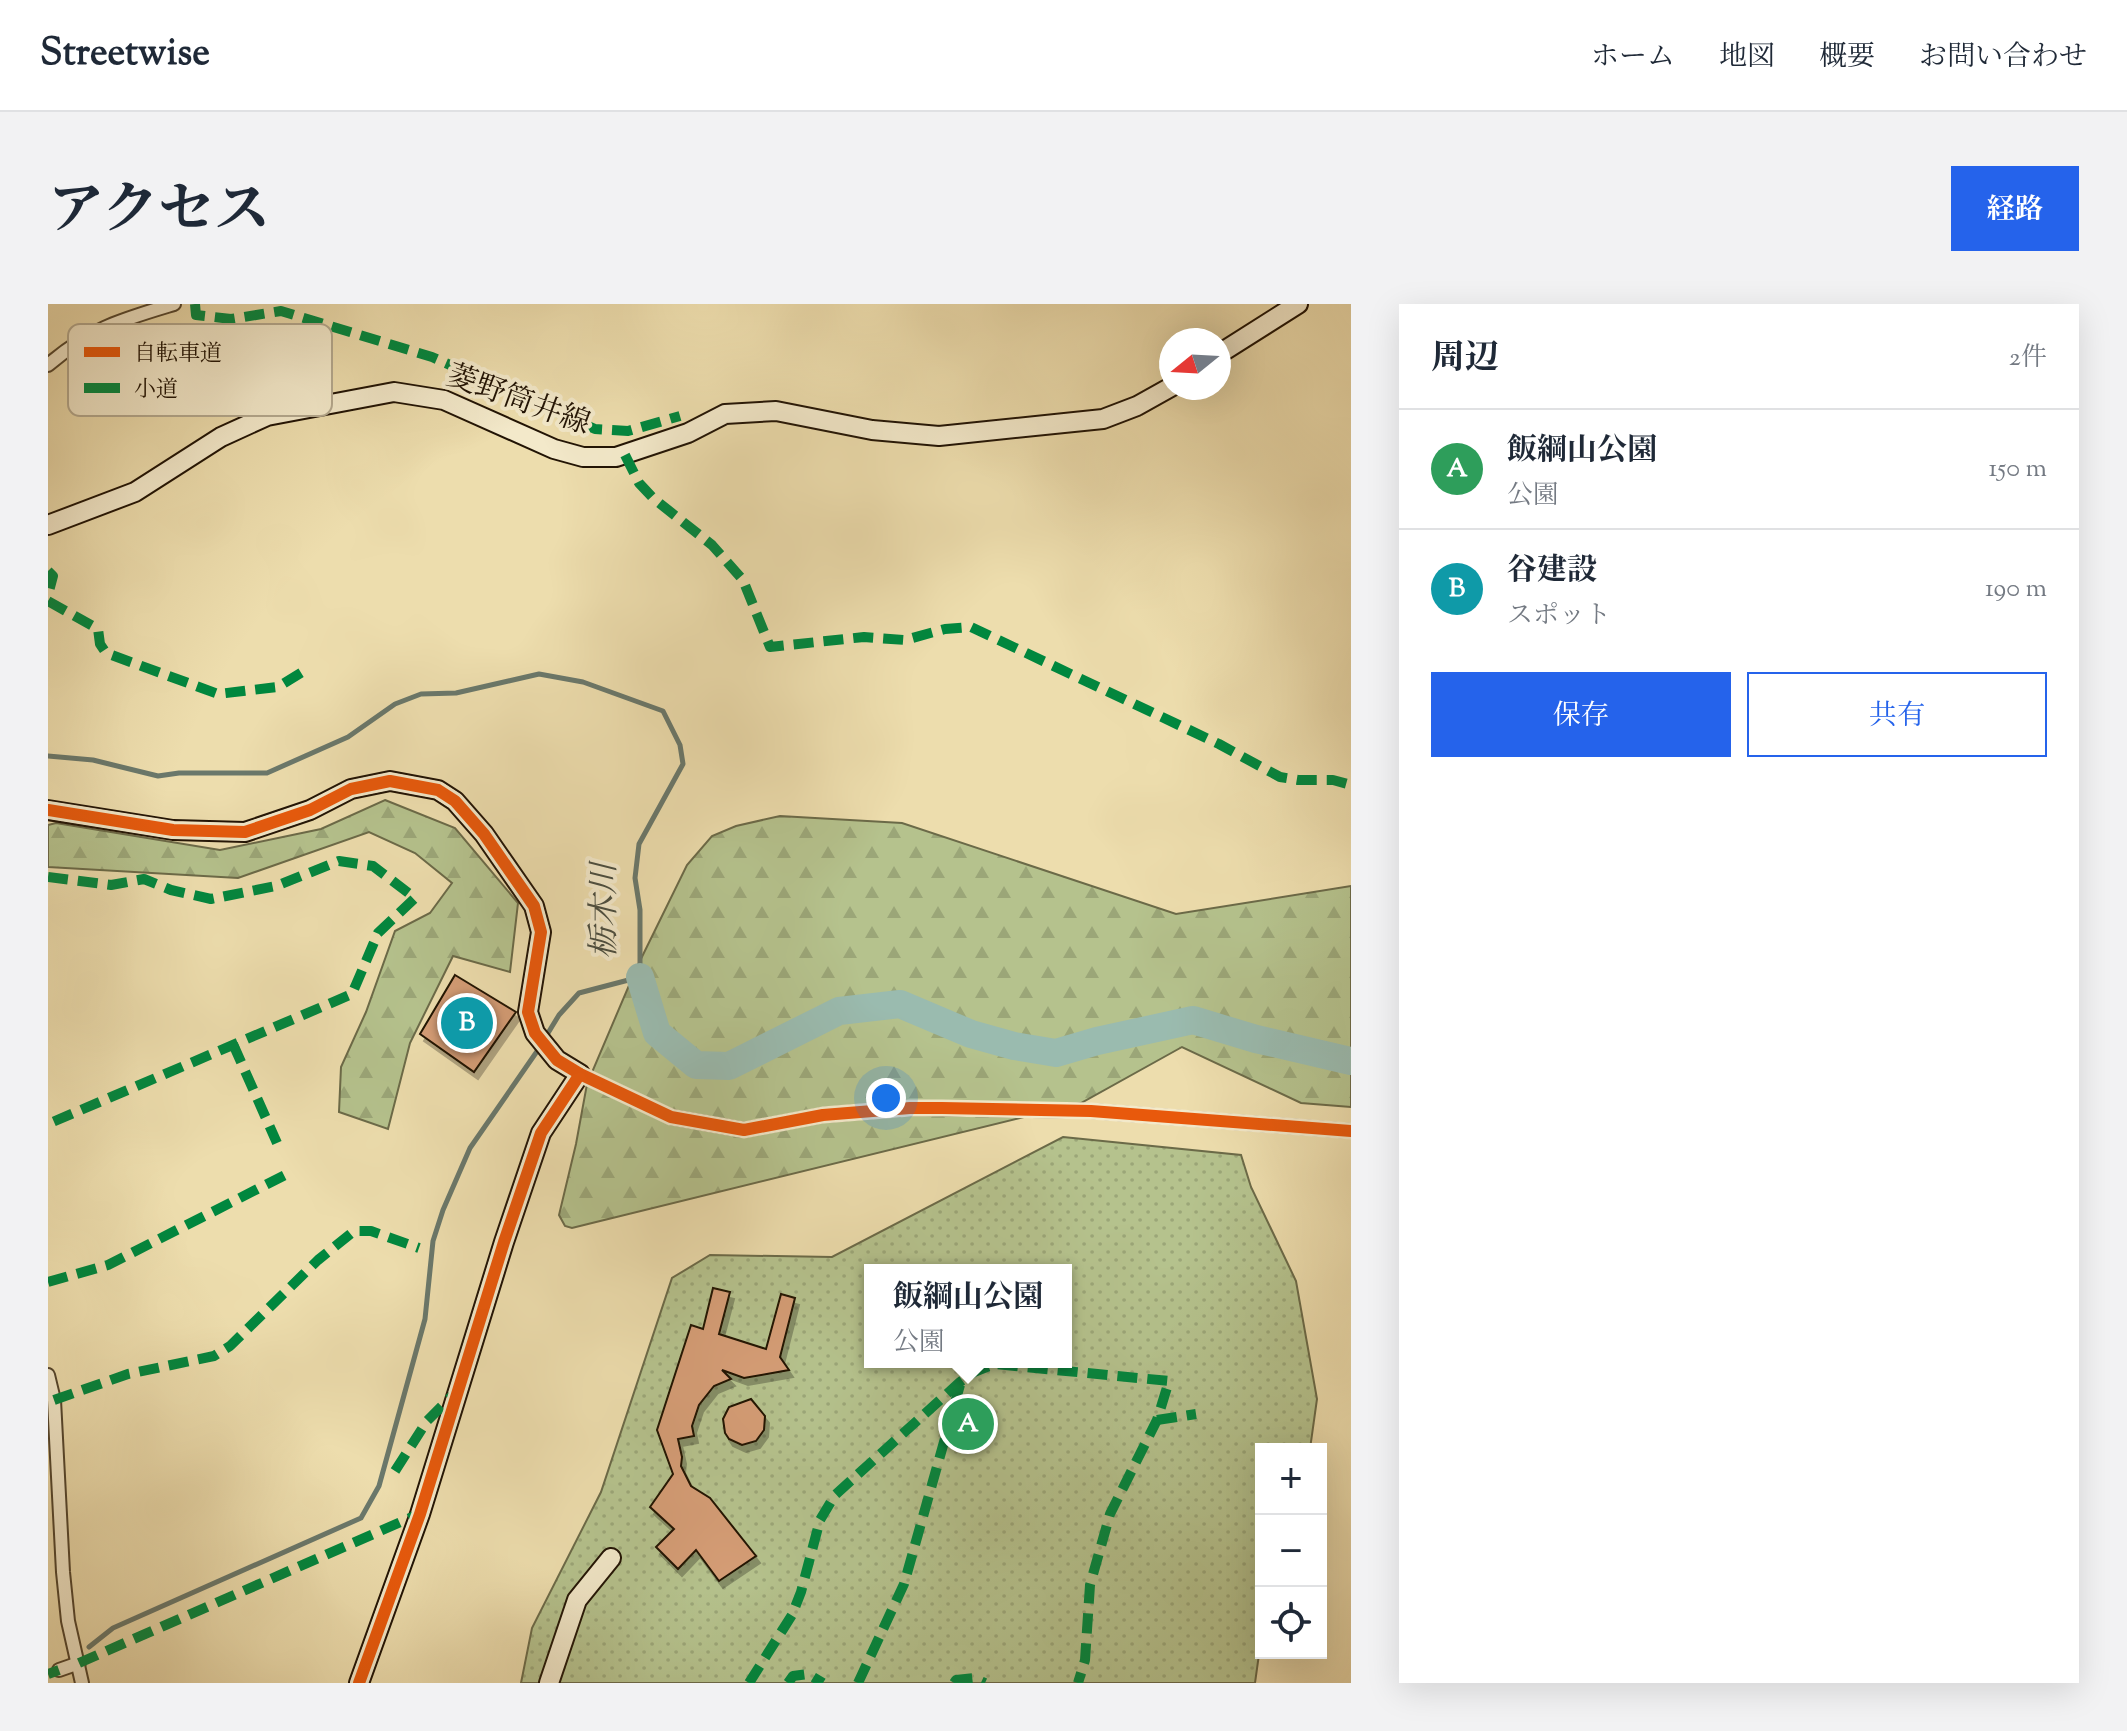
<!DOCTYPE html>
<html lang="ja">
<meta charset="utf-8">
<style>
body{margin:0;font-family:"Sorts Mill Goudy","Noto Serif JP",serif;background:#f2f2f3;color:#1f2937}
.controls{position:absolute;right:24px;bottom:24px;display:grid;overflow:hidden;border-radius:0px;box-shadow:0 8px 32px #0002}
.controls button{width:72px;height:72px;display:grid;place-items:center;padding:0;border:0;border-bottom:2px solid #e0e1e3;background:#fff;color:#1f2937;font:40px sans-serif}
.compass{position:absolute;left:1111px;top:24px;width:72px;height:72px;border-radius:50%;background:#fff;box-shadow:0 8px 32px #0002;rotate:252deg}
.you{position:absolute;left:838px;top:794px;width:28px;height:28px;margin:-20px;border:6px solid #fff;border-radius:50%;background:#1a73e8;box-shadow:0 0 0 12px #1a73e833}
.badge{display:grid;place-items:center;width:52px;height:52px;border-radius:50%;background:#2563eb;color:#fff;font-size:26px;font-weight:700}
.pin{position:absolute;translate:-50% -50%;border:4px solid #fff;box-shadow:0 2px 8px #0006}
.popup{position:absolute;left:816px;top:960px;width:208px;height:104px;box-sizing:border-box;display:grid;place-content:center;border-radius:0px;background:#fff;filter:drop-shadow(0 2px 6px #0005);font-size:26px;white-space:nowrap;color:#747a83}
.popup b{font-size:30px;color:#1f2937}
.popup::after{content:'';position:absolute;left:50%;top:100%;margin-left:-16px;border:16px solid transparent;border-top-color:#fff}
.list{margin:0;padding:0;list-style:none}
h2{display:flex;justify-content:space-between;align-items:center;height:104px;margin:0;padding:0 32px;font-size:34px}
h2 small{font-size:26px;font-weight:400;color:#747a83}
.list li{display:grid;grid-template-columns:52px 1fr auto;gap:24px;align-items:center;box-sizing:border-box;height:120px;padding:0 32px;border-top:2px solid #e0e1e3}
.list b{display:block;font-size:30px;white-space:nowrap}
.list p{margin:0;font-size:26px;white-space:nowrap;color:#747a83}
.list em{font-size:26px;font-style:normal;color:#747a83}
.actions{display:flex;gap:16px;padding:24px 32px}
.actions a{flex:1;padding:18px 0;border:2px solid #2563eb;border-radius:0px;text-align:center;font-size:28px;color:#2563eb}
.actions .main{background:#2563eb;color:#fff}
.icon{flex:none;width:44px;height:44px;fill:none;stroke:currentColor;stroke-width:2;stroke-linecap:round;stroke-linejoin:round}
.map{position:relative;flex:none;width:1303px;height:1379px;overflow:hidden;border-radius:0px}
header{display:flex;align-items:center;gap:48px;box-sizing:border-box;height:112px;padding:0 40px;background:#fff;border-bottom:2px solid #e0e1e3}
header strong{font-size:38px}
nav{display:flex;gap:44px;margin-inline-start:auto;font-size:28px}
.intro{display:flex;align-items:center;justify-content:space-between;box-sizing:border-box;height:192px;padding:0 48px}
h1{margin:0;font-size:56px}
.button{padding:20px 36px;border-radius:0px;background:#2563eb;color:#fff;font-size:28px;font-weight:700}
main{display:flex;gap:48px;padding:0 48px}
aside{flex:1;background:#fff;border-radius:0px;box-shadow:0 8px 32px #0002}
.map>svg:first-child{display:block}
.forest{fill:url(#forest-firs);stroke:#6b6a48;stroke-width:2}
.park{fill:url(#park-dots);stroke:#6b6a48;stroke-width:2;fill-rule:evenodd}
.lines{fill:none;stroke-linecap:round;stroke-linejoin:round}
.stream{stroke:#6a786b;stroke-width:5}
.river{stroke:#9abbaf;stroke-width:28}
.building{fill:#d59d76;stroke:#211304;stroke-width:2;filter:url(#shadow)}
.street-casing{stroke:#54462e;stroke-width:16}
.secondary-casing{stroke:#211304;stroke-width:22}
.street{stroke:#f3e9ca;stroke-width:12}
.secondary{stroke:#f3e9ca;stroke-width:18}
.quiet{stroke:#00873e;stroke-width:10;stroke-dasharray:20 10;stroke-linecap:butt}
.cycleway-casing{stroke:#f3e9ca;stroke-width:17}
.cycleway{stroke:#e8590c;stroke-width:12}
.labels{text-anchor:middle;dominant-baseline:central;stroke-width:8;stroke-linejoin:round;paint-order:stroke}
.street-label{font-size:30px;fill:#211304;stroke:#f3e9ca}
.water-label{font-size:32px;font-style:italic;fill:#4b4e40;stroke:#f3e9ca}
.key{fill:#f3e9ca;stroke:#b4a98f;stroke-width:2}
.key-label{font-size:22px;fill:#211304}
</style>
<header>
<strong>Streetwise</strong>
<nav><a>ホーム</a><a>地図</a><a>概要</a><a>お問い合わせ</a></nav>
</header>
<div class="intro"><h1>アクセス</h1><a class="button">経路</a></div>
<main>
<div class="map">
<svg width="1303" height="1379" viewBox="0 0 1303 1379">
<defs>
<pattern id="forest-firs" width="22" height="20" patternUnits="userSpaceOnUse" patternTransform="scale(2)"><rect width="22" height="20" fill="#b5c28d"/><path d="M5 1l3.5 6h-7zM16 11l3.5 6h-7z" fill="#9ba678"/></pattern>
<pattern id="park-dots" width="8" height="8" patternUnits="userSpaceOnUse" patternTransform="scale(2)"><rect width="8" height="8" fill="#b5c28d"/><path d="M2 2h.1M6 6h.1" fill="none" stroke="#9ba678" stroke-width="1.8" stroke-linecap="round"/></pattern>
<filter id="shadow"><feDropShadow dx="4" dy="7" stdDeviation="0" flood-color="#0004"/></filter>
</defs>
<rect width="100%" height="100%" fill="#edddad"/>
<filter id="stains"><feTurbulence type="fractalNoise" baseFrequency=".0025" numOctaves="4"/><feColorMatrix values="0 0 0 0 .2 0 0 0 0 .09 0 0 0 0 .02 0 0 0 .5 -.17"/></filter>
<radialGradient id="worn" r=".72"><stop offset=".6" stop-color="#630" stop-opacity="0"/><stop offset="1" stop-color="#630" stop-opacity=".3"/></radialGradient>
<g class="forest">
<path d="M337 496 407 524 470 599 462 668 405 652 362 739 340 825 291 808 293 763 318 708 347 627 382 609 404 579 367 549 321 528 190 574 0 563V521L8 519 172 546 273 525Z"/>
<path d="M732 512 854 519 1128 610 1303 582V803L1253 799 1134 743 1033 799 540 920 524 924 517 922 511 911 528 840 539 780 588 665 639 561 664 532 688 522Z"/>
</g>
<path class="park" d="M1015 833 1193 851 1203 883 1248 977 1269 1095 1262 1145H1213V1336L1207 1379H473L484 1324 553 1188 624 974 662 951 784 953ZM822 966H1018V1058H822Z"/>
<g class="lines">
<g class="stream">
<path d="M0 452 45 456 110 472 131 469H219L300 433 347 400 373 390 408 389 491 370 535 378 615 407 632 441 635 460 591 540 587 574 592 606V673L531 689 511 711 497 734"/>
<path d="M41 1343 65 1324 313 1214 331 1182 377 1015 385 937 395 906 422 844 492 743"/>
</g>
<path class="river" d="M592 673 609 729 648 761 681 762 791 707 852 700 923 730 966 742 1008 749 1049 737 1145 716 1208 735 1303 757"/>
</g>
<g class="building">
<path d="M407 671 468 708 426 768 372 730Z"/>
<path d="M665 984 682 988 671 1030 718 1045 733 990 747 994 732 1053 741 1066 696 1074 674 1066 683 1075 666 1082 651 1101 644 1122 646 1132 630 1135 634 1153 633 1162 643 1182 662 1194 708 1252 671 1277 648 1246 630 1265 608 1243 626 1225 602 1203 625 1170 609 1126 643 1021 655 1025Z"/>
<path d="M703 1095 717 1112 716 1126 708 1137 694 1141 681 1135 677 1129 675 1115 681 1103Z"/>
</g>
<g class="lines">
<g class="street-casing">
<g id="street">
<path d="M0 61C43 24 73 16 126 0"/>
<path d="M532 770 623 813 696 826 775 811 862 804 1043 807 1303 827"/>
<path d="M0 1071 6 1096 15 1268 20 1317 34 1379"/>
<path d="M11 1366 31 1359"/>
</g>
</g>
<g class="secondary-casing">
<g id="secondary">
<path d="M1171 50 1250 0"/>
<path d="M0 221 87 188 173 133 219 112 346 88 396 96 506 145 535 153H568L640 129 677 110 728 107 824 126 891 132 1055 115 1089 102 1123 83"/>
<path d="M0 506 125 526 197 528 262 506 303 485 342 477 390 486 407 497 436 530 486 602 493 628 480 708 487 729 509 756 532 770 493 829 456 938 372 1210 311 1379"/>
<path d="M501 1379 529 1296 563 1254"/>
</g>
</g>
<use href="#street" class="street"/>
<use href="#secondary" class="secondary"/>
<g class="quiet">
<path d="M147 0 148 11 183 15 233 7 384 53 547 125 580 127 632 112"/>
<path d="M577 151 591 179 605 194 664 241 695 276 722 343 816 333 857 336 897 325 923 323 1171 440 1232 473 1250 476H1285L1303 481"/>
<path d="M0 267 5 272 0 291"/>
<path d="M0 297 50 325 52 340 58 349 170 390 230 383 261 364"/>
<path d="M0 573 63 581 96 575 123 586 163 595 228 582 291 557 325 562 367 594 330 629 304 690 0 820"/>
<path d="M185 740 229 839"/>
<path d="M0 978 60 961 237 871"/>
<path d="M6 1096 80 1070 166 1052 182 1042 270 956 306 927H323L371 944"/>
<path d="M1109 1116 1148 1110"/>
<path d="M347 1167 379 1117 405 1091"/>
<path d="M31 1359 371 1210"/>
<path d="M0 1370 11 1366"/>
<path d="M701 1379 744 1311 753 1288 772 1216 787 1191 912 1078 926 1068 946 1060 1121 1077 1109 1116 1062 1210 1042 1281 1037 1356 1030 1379"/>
<path d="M740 1379 745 1372 760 1370 775 1379"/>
<path d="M810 1379 856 1280 912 1081"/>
<path d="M906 1379 908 1376 926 1374 937 1379"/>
</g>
<g class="cycleway-casing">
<g id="cycleway">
<path d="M0 506 125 526 197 528 262 506 303 485 342 477 390 486 407 497 436 530 486 602 493 628 480 708 487 729 509 756 532 770 623 813 696 826 775 811 862 804H894L1043 807 1303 827"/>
<path d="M311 1379 372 1210 456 938 493 829 532 770"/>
</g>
</g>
<use href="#cycleway" class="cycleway"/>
</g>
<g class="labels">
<g class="street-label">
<text transform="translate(470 97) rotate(20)">菱野筒井線</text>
</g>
<g class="water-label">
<text transform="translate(558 607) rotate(-90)">栃木川</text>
</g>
</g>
<rect x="20" y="20" width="264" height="92" rx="12" class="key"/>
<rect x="36" y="43" width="36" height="10" fill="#e8590c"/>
<rect x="36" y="79" width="36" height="10" fill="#00873e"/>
<g class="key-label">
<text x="86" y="56">自転車道</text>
<text x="86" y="92">小道</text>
</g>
<rect width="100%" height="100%" filter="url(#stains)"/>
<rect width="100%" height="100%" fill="url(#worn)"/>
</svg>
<div class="controls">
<button>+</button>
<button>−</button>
<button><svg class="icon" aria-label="locate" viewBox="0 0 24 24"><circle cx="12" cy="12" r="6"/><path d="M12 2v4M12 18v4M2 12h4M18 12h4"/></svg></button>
</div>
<svg class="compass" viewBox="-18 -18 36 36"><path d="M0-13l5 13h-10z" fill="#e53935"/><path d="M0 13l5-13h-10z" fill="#747a83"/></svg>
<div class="you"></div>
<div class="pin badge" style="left:920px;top:1120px;background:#2e9e5b">A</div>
<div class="popup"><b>飯綱山公園</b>公園</div>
<div class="pin badge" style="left:419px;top:719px;background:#0f9aa8">B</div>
</div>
<aside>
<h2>周辺<small>2件</small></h2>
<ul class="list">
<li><span class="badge" style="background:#2e9e5b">A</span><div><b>飯綱山公園</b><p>公園</p></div><em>150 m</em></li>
<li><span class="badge" style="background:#0f9aa8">B</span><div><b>谷建設</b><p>スポット</p></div><em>190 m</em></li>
</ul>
<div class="actions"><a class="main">保存</a><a>共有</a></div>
</aside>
</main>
